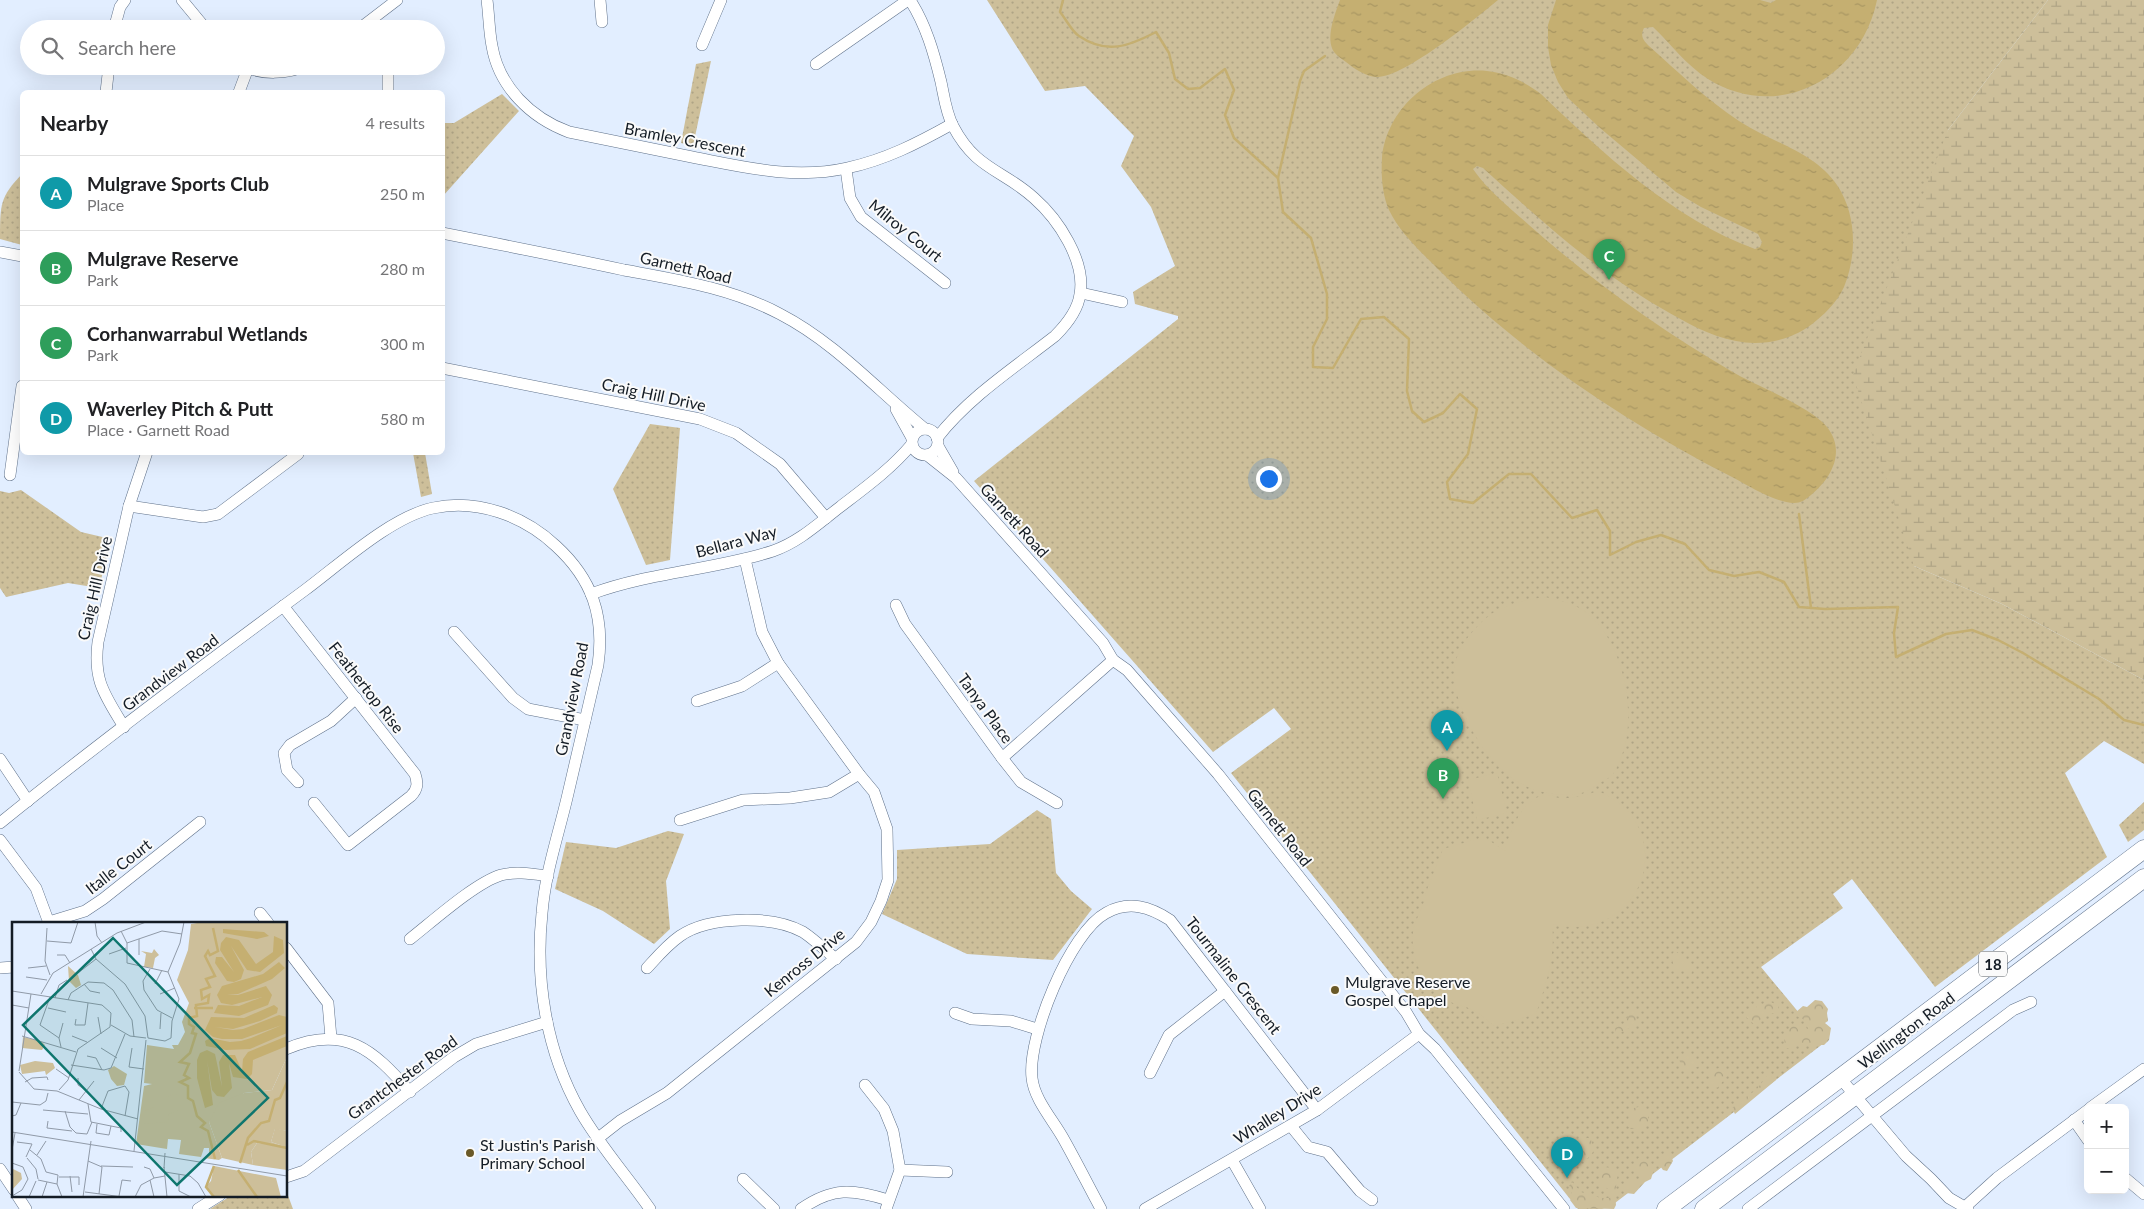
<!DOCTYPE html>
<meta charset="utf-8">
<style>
body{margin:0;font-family:Lato,sans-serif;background:#f6f6f6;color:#202124}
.controls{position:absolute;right:15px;bottom:15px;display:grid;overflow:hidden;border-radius:8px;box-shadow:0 5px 20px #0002}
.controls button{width:45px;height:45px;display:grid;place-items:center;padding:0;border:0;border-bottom:1px solid #e0e0e0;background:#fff;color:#202124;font:25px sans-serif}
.you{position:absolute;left:1268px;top:478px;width:18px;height:18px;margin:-12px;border:4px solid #fff;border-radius:50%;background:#1a73e8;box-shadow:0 0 0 8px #1a73e833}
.badge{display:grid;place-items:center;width:32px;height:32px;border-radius:50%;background:#b45309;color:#fff;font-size:16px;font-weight:700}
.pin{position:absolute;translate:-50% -41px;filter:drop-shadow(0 1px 2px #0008)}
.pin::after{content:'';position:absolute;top:26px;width:18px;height:15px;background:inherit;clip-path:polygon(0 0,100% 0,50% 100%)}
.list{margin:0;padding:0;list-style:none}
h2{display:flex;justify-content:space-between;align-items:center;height:65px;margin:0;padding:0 20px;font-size:21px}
h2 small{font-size:16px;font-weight:400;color:#757577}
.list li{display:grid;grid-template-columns:32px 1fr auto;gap:15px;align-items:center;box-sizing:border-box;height:75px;padding:0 20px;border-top:1px solid #e0e0e0}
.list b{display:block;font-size:19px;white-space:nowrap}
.list p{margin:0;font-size:16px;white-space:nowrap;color:#757577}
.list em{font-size:16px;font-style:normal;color:#757577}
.icon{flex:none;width:28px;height:28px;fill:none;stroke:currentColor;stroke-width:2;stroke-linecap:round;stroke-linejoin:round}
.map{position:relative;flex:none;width:2144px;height:1209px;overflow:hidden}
.search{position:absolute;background:#fff;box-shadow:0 5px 20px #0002;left:20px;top:20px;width:425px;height:55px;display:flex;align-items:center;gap:12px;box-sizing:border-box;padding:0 18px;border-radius:28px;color:#757577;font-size:19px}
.panel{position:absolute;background:#fff;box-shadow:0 5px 20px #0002;left:20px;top:90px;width:425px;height:365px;border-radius:8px}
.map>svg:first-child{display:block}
.green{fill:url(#green-dots)}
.forest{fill:url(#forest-crowns)}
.wetland{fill:url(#wetland-marsh)}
.pitch{fill:#cdbf9a}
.water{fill:url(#water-ripples)}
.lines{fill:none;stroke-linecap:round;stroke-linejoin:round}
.stream{stroke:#c5af71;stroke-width:2.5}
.minor-casing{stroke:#5f718a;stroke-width:12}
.highway-casing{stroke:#5f718a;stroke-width:19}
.minor{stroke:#fff;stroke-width:11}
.highway{stroke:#fff;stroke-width:18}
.poi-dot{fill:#6a5927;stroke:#fafafa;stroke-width:2}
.labels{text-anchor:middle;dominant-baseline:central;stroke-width:4;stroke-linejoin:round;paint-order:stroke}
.shield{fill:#fafafa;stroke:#595f65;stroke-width:1}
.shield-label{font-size:15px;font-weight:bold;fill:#141c25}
.street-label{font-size:16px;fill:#141c25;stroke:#fafafa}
.poi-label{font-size:16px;fill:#141c25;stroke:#fafafa;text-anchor:start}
.inset-river{fill:none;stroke:#c5af71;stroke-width:2.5}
.inset-road{fill:none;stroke:#909aa8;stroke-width:1}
.view{fill:#0f766e;fill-opacity:0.15;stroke:#0f766e;stroke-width:2.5}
.inset-edge{fill:none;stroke:#141c25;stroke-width:2.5}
</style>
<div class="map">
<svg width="2144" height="1209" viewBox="0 0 2144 1209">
<defs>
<pattern id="green-dots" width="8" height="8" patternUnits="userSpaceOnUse" patternTransform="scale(1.25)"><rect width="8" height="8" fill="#cdbf9a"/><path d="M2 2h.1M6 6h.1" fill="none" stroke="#afa485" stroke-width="1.8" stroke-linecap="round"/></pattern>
<pattern id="forest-crowns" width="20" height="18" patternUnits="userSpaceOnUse" patternTransform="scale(1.25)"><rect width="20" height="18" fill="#cdbf9a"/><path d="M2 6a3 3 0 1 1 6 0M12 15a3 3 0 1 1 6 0" fill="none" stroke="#afa485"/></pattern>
<pattern id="wetland-marsh" width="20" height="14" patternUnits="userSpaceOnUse" patternTransform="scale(1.25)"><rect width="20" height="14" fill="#cdbf9a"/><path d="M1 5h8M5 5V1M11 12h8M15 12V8" fill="none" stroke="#afa485"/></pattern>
<pattern id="water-ripples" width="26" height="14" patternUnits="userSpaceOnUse" patternTransform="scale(1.25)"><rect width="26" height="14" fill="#c5af71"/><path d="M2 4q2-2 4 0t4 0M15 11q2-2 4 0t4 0" fill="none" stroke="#a89662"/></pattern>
</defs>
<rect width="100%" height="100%" fill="#e2eeff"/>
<g class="green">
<path d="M987 0H2048L1948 130 1914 566 2002 604 2144 680V764L2104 741 2065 773 2107 857 1935 987 1852 879 1833 894 1843 908 1761 967 1824 1043 1615 1203 1602 1209H1578L1231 773 1291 729 1274 708 1213 752 974 481 1178 319V316L1135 304 1133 292 1175 266 1151 207 1121 166 1134 136 1085 86 1045 91Z"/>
<path d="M711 61 693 146 681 143 696 64Z"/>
<path d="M502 94 519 111 443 196V123H454Z"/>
<path d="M22 174V245L0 239C0 204 0 197 22 174Z"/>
<path d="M650 424 680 428 670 560 646 565 613 489Z"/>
<path d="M413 453H425L432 494 421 497Z"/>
<path d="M21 490 81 532 111 539 99 588 68 583 6 597 0 588V491L9 493Z"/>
<path d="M2144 802V830L2128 842 2119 825Z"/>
<path d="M1037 810 1051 819 1056 873 1071 891 1092 909 1053 960 967 954 882 914 897 879V850L990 844Z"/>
<path d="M668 831 684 834 666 881 670 929 654 944 603 911 555 889 566 842 616 848Z"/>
<path d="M286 1190 293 1209H210L232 1195H286Z"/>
</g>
<g class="forest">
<path d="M1675 951C1684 954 1690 966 1692 972L1690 974 1683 969 1678 970C1672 966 1671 960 1672 954Z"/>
<path d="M1815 1000 1822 1001 1828 1009 1827 1013 1828 1021 1825 1023 1831 1028 1829 1040 1824 1045H1800L1785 1049 1784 1033 1796 1023 1804 1026 1807 1033 1811 1034 1803 1019 1797 1016 1796 1012 1803 1006 1807 1007Z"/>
<path d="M1771 1002 1778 1006 1779 1012 1765 1015 1755 1025 1746 1017 1750 1007 1753 1006 1755 1009 1758 1005Z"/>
<path d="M1632 1008C1638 1013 1637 1023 1633 1028L1631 1027 1620 1033H1616L1615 1027 1625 1023Z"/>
<path d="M1682 1054 1695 1056 1699 1066 1687 1071 1684 1069 1678 1058Z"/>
<path d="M1720 1068 1728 1075 1717 1088 1711 1084 1708 1074 1711 1070Z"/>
<path d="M1767 1076H1771L1776 1080 1735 1114 1732 1108 1757 1089Z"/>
<path d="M1639 1107 1648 1114V1123L1641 1129H1631L1628 1126 1629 1113 1634 1108Z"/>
<path d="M1588 1138 1591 1139 1593 1152 1587 1159 1575 1146 1582 1139Z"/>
<path d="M1670 1153 1673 1161 1667 1171 1663 1170 1657 1162Z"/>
<path d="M1641 1156 1646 1159 1654 1169 1651 1179 1645 1182 1634 1194 1626 1193 1625 1185 1627 1181 1635 1179 1638 1181 1641 1178C1635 1172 1633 1168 1636 1160Z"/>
<path d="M1602 1167 1614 1168 1618 1172 1615 1194 1616 1205 1614 1209 1576 1208 1570 1200 1573 1197 1569 1186 1572 1182 1581 1192 1601 1198H1610L1608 1189 1599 1183Z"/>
</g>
<path class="wetland" d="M2048 0H2144V680L2002 604 1914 566 1853 375 1948 130Z"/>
<g class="pitch">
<path d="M1545 597C1559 600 1576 604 1587 613 1624 642 1639 718 1620 760 1618 764 1616 770 1613 774 1611 777 1605 780 1601 782 1596 785 1590 790 1585 792 1563 799 1531 792 1512 778 1494 765 1478 743 1468 722 1451 687 1446 659 1475 629 1483 620 1493 611 1505 607 1518 601 1532 599 1545 597Z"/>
<path d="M1497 773 1507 813 1477 820 1468 780Z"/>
<path d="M1598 791C1684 827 1643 947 1552 924 1556 956 1546 984 1536 1014L1495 1026C1488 1021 1481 1014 1473 1010 1466 1006 1456 1005 1448 1001 1424 987 1410 959 1413 932 1415 918 1425 906 1426 892L1443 849 1484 837 1505 851C1509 832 1524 794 1548 795 1552 795 1556 798 1560 798 1572 799 1586 795 1598 791Z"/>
</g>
<g class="water">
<path d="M1340 0H1498C1476 18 1403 79 1376 77 1367 77 1353 68 1346 62 1342 59 1337 56 1334 52 1325 38 1335 14 1340 0Z"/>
<path d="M1556 0H1760L1771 3 1776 0H1877C1861 78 1779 123 1708 79 1686 65 1671 44 1653 27L1644 28C1640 36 1643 40 1649 46 1678 72 1707 100 1739 121 1772 143 1814 151 1837 185 1857 215 1857 255 1844 287 1838 300 1828 311 1817 320 1796 339 1764 347 1736 341 1709 336 1685 322 1661 308 1595 270 1539 219 1483 168L1477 166 1473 169C1487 190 1510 208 1529 225 1591 280 1659 329 1731 371 1756 386 1810 406 1827 427 1846 451 1832 478 1811 495 1805 500 1801 503 1794 503 1776 503 1749 486 1734 478 1628 424 1523 354 1439 270 1421 252 1400 233 1389 210 1382 194 1381 175 1382 158 1387 107 1435 66 1487 71 1507 73 1525 82 1541 94 1601 152 1675 220 1755 249L1760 247 1762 242 1758 234 1701 207 1676 192 1600 128 1568 98 1558 82 1551 65 1548 47V25Z"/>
</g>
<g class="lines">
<g class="stream">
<path d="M1063 0 1060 12C1066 19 1072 32 1079 36 1107 55 1129 46 1156 32L1169 53 1175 79 1188 89 1200 88 1225 69 1234 90 1225 115 1234 138 1278 178 1283 212 1311 238 1327 294V319L1313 347V367L1333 368 1361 319 1384 317 1409 339 1407 391 1412 411 1424 422 1443 413 1460 394 1477 409 1468 454 1447 482 1450 499 1473 503 1509 474H1531L1572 518 1597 510 1610 531V555L1636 542 1661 535 1685 544 1709 570 1734 576 1759 572 1784 582 1799 607 1825 609 1898 607 1894 633 1896 657 1946 634 1972 630 1998 640 2023 653 2099 699 2124 720 2144 725"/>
<path d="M1278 178 1300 81 1304 71 1325 56"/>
<path d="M1799 514 1811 608"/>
</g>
<g class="minor-casing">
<g id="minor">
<path d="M182 0 206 29"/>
<path d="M487 0C489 15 489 31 492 46 499 87 531 118 569 132 610 140 651 149 692 157 744 167 794 180 847 168 885 160 918 143 952 124"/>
<path d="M600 0 602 22"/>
<path d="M910 0C926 25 934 53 941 82 944 96 946 113 953 126 976 170 1002 169 1034 198 1058 219 1086 261 1080 294 1078 311 1066 325 1055 336 1014 368 969 397 937 438"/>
<path d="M114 29 120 7 125 0"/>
<path d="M359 29 397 0"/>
<path d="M702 45 721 0"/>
<path d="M816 64 908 0"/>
<path d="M245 66C260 75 289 74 304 66"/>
<path d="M386 66 388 73V92"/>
<path d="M106 92 109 66"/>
<path d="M239 92 248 68"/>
<path d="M846 169 850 198 861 217 945 283"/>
<path d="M442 233C503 245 564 257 624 270 678 280 731 288 780 314 836 343 877 390 925 429"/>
<path d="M0 252 22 256"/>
<path d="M1081 293 1122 302"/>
<path d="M442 368 700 419 736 433 780 464 826 518"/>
<path d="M896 409 912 438"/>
<circle cx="925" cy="442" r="13"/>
<path d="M938 446 953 472"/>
<path d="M927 455 956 478 1103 643 1113 660 1127 670 1218 774 1406 1012 1419 1034 1435 1049 1564 1209"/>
<path d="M10 475 22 386"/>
<path d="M129 506 203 517 218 514 298 454"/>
<path d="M591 594C650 572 714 570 773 551 799 542 819 523 840 507 866 487 891 469 912 444"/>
<path d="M896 605 905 624 1002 758 1113 660"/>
<path d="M283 606 415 774C418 783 418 789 411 796L348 845 314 803"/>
<path d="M454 632 513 698 528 709 585 720"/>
<path d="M697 701 742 686 778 663"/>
<path d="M124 727C105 695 93 681 98 642L129 506 147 452"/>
<path d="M1002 758 1021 782 1057 803"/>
<path d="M0 759 28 801"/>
<path d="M298 782 287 770 284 753 290 745 331 721 356 698"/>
<path d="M680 820 743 800 790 798 829 792 859 774"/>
<path d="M0 823C99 743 202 666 305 590 340 564 391 517 433 508 477 498 524 516 556 546 592 579 605 616 598 665 588 709 577 754 567 798 558 836 545 874 542 913 535 980 546 1051 580 1111 600 1146 627 1176 650 1209"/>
<path d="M0 840 36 888 49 923"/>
<path d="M260 913 268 923"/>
<path d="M49 922 85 911 103 899 200 822"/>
<path d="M410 939C433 921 475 883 501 875 516 871 533 874 548 876"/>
<path d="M286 948 328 1003 331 1038"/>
<path d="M0 968 14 967"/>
<path d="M647 968C657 957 667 945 680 936 709 916 773 915 803 932 815 940 825 950 836 959"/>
<path d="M955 1013 972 1019 1011 1021 1037 1029"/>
<path d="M286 1049C344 1024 373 1049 410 1092"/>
<path d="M1150 1073 1169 1035 1225 991"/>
<path d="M1841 1079 1906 1156 1931 1179 1949 1198 1968 1209"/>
<path d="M865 1085 884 1109 893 1131 900 1170 886 1209"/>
<path d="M2090 1108 2144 1069"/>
<path d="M2074 1120 2088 1140"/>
<path d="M1291 1126 1308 1147 1327 1152 1360 1191 1372 1200"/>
<path d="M597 1139 620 1121 667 1093 856 942 871 922 881 901 888 880 887 829 874 792 859 774 778 663 762 632 745 559"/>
<path d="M1232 1160 1260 1209"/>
<path d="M0 1169 14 1190"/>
<path d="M900 1170 947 1172"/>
<path d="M286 1177 304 1171 454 1057 476 1044 547 1022"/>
<path d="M2125 1178 2144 1194"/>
<path d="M743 1179 774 1209"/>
<path d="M17 1195 26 1209"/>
<path d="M1965 1207 1997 1178 2088 1110"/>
<path d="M198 1209 220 1195"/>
<path d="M801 1209C832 1187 853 1189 888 1200"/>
<path d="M1101 1209C1088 1185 1076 1161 1063 1138 1053 1120 1034 1099 1032 1078 1027 1038 1070 932 1106 913 1129 900 1150 907 1170 920L1317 1110"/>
<path d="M1145 1209 1317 1110 1419 1034"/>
<path d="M1748 1209 2013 1010 2031 1002"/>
</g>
</g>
<g class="highway-casing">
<g id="highway">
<path d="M1666 1209 2144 849"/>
<path d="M1704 1209 2144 878"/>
</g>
</g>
<use href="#minor" class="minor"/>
<use href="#highway" class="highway"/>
</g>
<g class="poi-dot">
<circle cx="1335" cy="990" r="5"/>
<circle cx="470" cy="1153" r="5"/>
</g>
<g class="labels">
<rect class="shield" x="1979" y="951.5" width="28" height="25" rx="4"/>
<g class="shield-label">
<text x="1993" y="964">18</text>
</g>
<g class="street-label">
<text transform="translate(685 139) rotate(11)">Bramley Crescent</text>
<text transform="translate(906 230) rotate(39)">Milroy Court</text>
<text transform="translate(686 267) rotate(13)">Garnett Road</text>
<text transform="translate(654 394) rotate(12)">Craig Hill Drive</text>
<text transform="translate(1015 520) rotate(48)">Garnett Road</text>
<text transform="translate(736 541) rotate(-15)">Bellara Way</text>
<text transform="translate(94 588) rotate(-77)">Craig Hill Drive</text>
<text transform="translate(170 672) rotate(-37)">Grandview Road</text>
<text transform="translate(367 687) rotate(52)">Feathertop Rise</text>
<text transform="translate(571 699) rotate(-79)">Grandview Road</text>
<text transform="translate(986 708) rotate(54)">Tanya Place</text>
<text transform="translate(1280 827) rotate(52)">Garnett Road</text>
<text transform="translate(118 866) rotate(-38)">Italle Court</text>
<text transform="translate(804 962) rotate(-39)">Kenross Drive</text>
<text transform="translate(1234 975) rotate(52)">Tourmaline Crescent</text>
<text transform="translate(1906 1030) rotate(-37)">Wellington Road</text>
<text transform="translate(402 1077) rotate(-36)">Grantchester Road</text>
<text transform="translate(1277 1113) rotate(-32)">Whalley Drive</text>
</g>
<g class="poi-label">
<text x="1345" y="981">Mulgrave Reserve<tspan x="1345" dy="18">Gospel Chapel</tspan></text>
<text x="480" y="1144">St Justin's Parish<tspan x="480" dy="18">Primary School</tspan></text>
</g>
</g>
<g transform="translate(12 922)">
<rect width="275" height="275" fill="#e2eeff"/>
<path d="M191 0H275V135L260 168 232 171 197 200 210 236 207 238 192 236 197 234V226H192L189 235 167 232 169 218 156 217 155 227 124 222 132 164 140 162 132 161 135 123 162 127 160 123H166L173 110 170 100 177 81 165 58 176 28 179 2ZM142 27 147 33 143 36 141 46 132 45 134 32 129 29 140 31ZM56 44 66 53 69 63 64 66 57 59ZM11 115 29 119 33 123 30 128 10 126ZM23 139 41 141 43 146 34 153 33 149 10 152 8 143ZM102 144 115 152 112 163 105 164 99 157 96 148ZM263 206 275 209V248L241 243 239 230 245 221 271 224 259 220Z" fill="#cdbf9a"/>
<path d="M275 135V209L263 207 259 220 271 224 270 226 245 221 239 230 241 243 210 236 197 200 207 181 232 171 260 168ZM202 244 264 256 269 275H203L193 265 199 259Z" fill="#cdbf9a"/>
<path d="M162 171 168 174 170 181 165 189 157 192 156 200 132 202V189L142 185 146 189 153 188V176ZM1 247 9 251 10 257 0 268Z" fill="#cdbf9a"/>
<path d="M211 7 252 10 257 14 245 17 211 11ZM262 14 271 18 272 31 248 50 235 48 219 24 232 48 229 57 222 60 215 59 203 41 204 35H210L222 50 208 28 209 21 214 15 227 18 244 42 261 30ZM267 40 273 46 260 57 226 72 215 73H226L254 64 260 73 256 83 227 94 202 91 206 83 227 84 250 75 220 83 209 81 205 73 210 64 251 52ZM262 83 266 86 265 91 248 99 221 107 203 105 221 108 231 107 267 93 275 95V111L238 127 214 128 194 124 193 119 198 116 218 120 229 119 239 116 270 103 230 117H210L201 115 193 108 199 95 232 96ZM275 114V124L241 138 240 152 235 157 221 155 217 141 220 166 212 175 205 174 200 168 195 138 201 183 193 186 185 156V138L188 131 195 128 203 132 210 165 207 140 211 133H223L230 149 231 137 236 130Z" fill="#c5af71"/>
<path class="inset-river" d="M201 6 206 29 198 33 196 29 193 34 203 54 194 57 198 65 189 68 190 77 197 73 196 81 184 83 185 94 177 96V102L182 105 180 111 184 112 178 131 168 140 177 142 172 153 177 156 168 160 176 164V176L181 179 185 194 193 201 189 205 196 209 203 237M182 86H201M235 223 242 219 275 226M228 241 236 216 249 201 257 199 263 178 268 176 275 160M202 244 194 265 202 275M226 248 245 275"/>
<path class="inset-road" d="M83 0 85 14 90 21M35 6 33 39 38 53M109 9 115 21V41L156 50 167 77 160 99 159 116 153 119 136 116M35 19 59 21 66 0M115 21 150 9 170 12M79 27 84 37 113 62 133 94 136 116M97 32 114 26M45 33H53L58 41M127 33V17M16 46 34 44M138 47 131 59 132 68 145 88 160 96M156 50 168 21 172 0M66 51 84 37M14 55 35 58M72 62 78 69 88 71M143 62 150 48M0 69 90 83 99 91 98 105 66 127 56 158 47 168M29 72 41 51 105 11 134 0M148 72 163 66M38 75 28 103 47 116 49 125M43 76 47 63 55 58M56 78 59 71 76 60 92 61 101 68 120 98 122 115M0 83 17 86M36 86 54 90M86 95 89 112M64 97 63 103H73L76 81M99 103 118 114 134 116M148 107 149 91M10 114 64 130M60 114 75 120M47 116 51 101M89 126 105 136M120 126 117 145 132 147M75 134 84 136 90 148M59 143 92 148 99 146 113 112M44 147 57 156M7 149 19 72M7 150 22 167 45 169M66 156V163L75 169M13 160 20 156 35 155 36 158M45 169 89 187 126 197M67 178 82 159M0 180 28 183 34 179 36 171M76 182 79 200 109 206V210M89 187 96 169 113 164 117 170 113 194M31 188 76 192M53 189 58 205 64 211 75 212 80 200M0 194 4 193 9 181M36 199 35 206 60 209M85 202 84 211 97 213 99 204M0 210 275 254M5 220 20 222 14 235M0 228 3 211M18 228 29 237 34 250 46 253 45 262M122 229 134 118M25 233 34 219M15 236 24 247 26 257M76 239 90 245 87 272M0 241 11 245 16 257 10 268 0 274M89 244 121 245M132 245 138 247 142 256M152 245 155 275M152 246 153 231M153 250 178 254 186 261 194 275M167 252V269L179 275M58 254 60 270M47 255H67V263M26 258 45 262 50 275M138 258 142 275M73 270 111 275M107 274 110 258 119 259M17 275 24 259M30 275 35 260M71 275 79 219M123 275 129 263 142 256 153 254"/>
<path class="view" d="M101 16 256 176 165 263 11 103Z"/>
<rect width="275" height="275" class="inset-edge"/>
</g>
</svg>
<div class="controls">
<button>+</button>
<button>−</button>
</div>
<div class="you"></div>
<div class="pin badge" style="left:1447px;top:751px;background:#0f9aa8">A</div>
<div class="pin badge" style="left:1443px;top:799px;background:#2e9e5b">B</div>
<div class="pin badge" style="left:1609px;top:280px;background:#2e9e5b">C</div>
<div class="pin badge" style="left:1567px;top:1178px;background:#0f9aa8">D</div>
<div class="search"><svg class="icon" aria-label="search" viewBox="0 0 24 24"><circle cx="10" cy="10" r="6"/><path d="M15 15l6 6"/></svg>Search here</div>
<section class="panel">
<h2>Nearby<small>4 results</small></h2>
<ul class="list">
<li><span class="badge" style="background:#0f9aa8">A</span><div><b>Mulgrave Sports Club</b><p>Place</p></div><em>250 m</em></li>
<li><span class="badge" style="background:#2e9e5b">B</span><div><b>Mulgrave Reserve</b><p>Park</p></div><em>280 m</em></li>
<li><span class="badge" style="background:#2e9e5b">C</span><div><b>Corhanwarrabul Wetlands</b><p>Park</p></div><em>300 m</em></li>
<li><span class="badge" style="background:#0f9aa8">D</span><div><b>Waverley Pitch &amp; Putt</b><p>Place · Garnett Road</p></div><em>580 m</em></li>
</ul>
</section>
</div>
